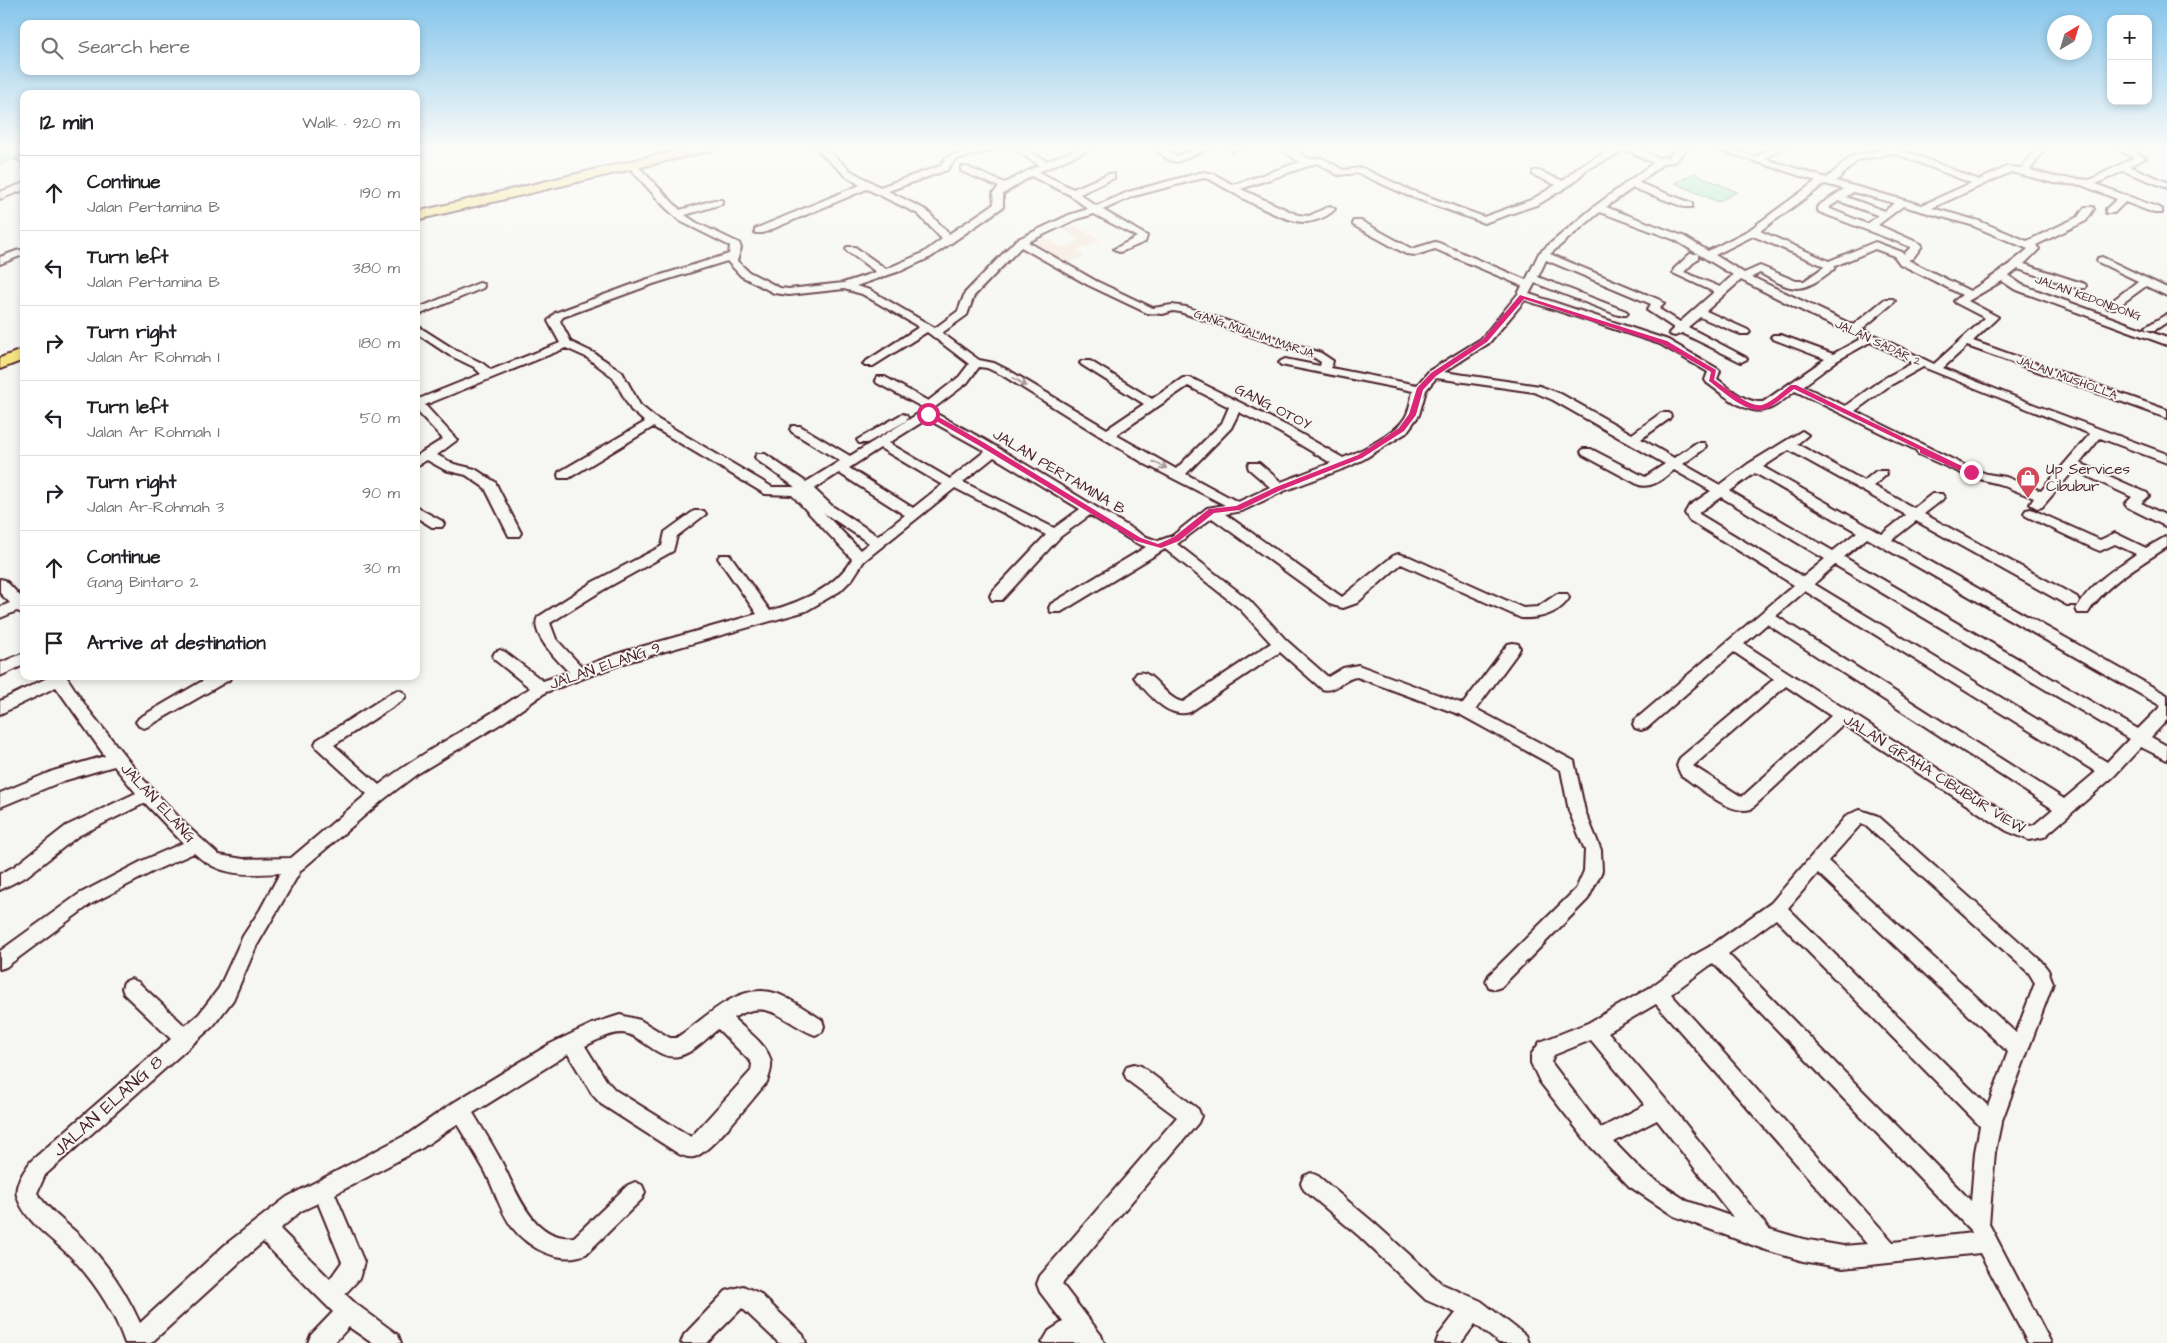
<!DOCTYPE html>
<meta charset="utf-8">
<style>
body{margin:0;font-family:"Architects Daughter",sans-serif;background:#f2f2f2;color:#202124}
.controls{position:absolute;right:15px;top:15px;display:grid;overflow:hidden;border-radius:10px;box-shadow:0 2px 8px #0003}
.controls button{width:45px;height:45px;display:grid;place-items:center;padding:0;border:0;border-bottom:1px solid #e0e0e0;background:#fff;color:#202124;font:25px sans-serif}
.compass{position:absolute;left:2047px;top:15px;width:45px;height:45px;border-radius:50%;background:#fff;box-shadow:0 2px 8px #0003;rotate:38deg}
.stop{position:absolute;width:15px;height:15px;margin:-11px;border:4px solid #db2777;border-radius:50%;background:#fff}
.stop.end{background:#db2777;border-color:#fff;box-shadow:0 1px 5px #0008}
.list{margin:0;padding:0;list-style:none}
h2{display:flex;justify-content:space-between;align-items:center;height:65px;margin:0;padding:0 20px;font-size:21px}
h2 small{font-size:16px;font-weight:400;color:#757577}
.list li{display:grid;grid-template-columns:32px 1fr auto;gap:15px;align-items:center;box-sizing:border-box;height:75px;padding:0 20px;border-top:1px solid #e0e0e0}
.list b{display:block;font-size:19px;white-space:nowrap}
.list p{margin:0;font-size:16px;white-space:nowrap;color:#757577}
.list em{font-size:16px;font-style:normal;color:#757577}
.icon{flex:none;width:28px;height:28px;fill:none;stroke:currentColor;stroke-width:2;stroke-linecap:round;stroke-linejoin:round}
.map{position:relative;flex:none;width:2167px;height:1343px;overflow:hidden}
.search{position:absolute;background:#fff;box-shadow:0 2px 8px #0003;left:20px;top:20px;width:400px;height:55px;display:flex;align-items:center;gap:12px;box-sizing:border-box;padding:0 18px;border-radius:10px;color:#757577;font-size:19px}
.panel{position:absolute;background:#fff;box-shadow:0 2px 8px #0003;left:20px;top:90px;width:400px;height:590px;border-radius:10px}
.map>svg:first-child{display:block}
.built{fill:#f6e7db}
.green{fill:#9de7b6;stroke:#748370}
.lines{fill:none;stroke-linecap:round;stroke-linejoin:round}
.minor-casing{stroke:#4a1f2b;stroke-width:4}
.major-casing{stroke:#4a1f2b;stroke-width:4}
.minor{fill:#f6f6f2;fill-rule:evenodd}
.major{fill:#f6e381;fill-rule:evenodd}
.oneway{stroke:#a99598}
.route{fill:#db2777}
.labels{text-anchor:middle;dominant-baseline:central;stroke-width:4;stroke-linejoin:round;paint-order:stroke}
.far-street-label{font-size:12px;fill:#4a1f2b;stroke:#f6f6f2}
.street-label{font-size:15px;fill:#4a1f2b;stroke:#f6f6f2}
.poi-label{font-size:15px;fill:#4a1f2b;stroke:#f6f6f2;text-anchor:start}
.near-street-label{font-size:18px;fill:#4a1f2b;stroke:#f6f6f2}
</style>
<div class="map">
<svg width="2167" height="1343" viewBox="0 0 2167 1343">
<rect width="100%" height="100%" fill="#f6f6f2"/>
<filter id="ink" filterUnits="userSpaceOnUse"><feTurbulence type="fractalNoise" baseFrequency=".02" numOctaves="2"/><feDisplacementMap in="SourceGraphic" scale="10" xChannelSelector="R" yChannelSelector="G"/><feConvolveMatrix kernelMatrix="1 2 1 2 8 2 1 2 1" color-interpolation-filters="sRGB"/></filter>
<g filter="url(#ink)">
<path class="built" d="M1074 225 1100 240 1076 251 1084 256 1064 265 1030 244 1045 238 1063 248 1080 240 1064 230Z"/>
<g class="green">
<path d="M0 146H24V156L0 165Z"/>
<path d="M1694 173 1737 192 1718 202 1675 183Z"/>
</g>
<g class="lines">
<g class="minor-casing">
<g id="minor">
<path d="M813 146H823L851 171 880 187 940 166 946 158 951 155 992 146H1011L957 159 953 162 947 170 888 191 926 210 949 234 994 204 993 193 999 187 961 171V167H967L1005 183 1039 165 1020 153 1018 151 1023 148 1047 161 1084 146H1097L1039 172 1073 189 1108 174H1114V178L1080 194 1096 206 1128 192 1203 172 1214 174 1233 185 1300 162 1276 146H1287L1309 159 1322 158 1343 170 1362 168 1410 190 1484 217 1531 200 1556 185 1533 175V171H1539L1563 181 1580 166 1618 146H1633L1658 158 1668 157 1680 146H1690L1674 162 1664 163 1639 183 1692 203V207H1684L1633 188 1606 207 1683 236 1708 251 1749 230 1816 181 1708 146H1723L1756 157 1774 146H1786L1765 159 1827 178 1852 156 1895 147 1979 180 2007 167 2022 168 2038 146H2047L2030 170 2055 177 2090 180 2133 158 2113 146H2125L2146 158 2129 166 2167 182V188L2123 171 2096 184 2162 209V213H2154L2125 202 2114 213H2106V209L2117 199 2081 185 2054 183 2011 172 1932 208 1979 221 2027 241 2078 217 2085 207H2093L2094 209 2086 221 2036 245 2039 249 2024 264 2085 284 2086 286 2085 288H2077L2018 269 2009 276 2022 285 2167 338V345L2014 289 2002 281 1968 301 1998 317 1973 341 2167 410V418L1967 346 1943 368 2035 405 2167 454V463L2100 438 2080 463 2147 493 2149 496 2141 503 2167 516V527L2127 507 2125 504 2132 497 2074 470 2042 507 2037 508 2030 504 2034 498 1999 484 1968 476 1918 454 1916 450 1795 391C1787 397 1778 405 1769 409 1748 417 1723 394 1707 383L1705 380 1708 372 1660 344 1525 300 1489 343 1444 372 1540 386 1561 394 1632 434 1661 413H1669L1671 416 1669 419 1641 439 1674 458 1696 443H1704L1706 446 1704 449 1683 464 1720 485 1748 464 1802 431 1808 435 1797 444 1864 481 1876 471H1886L1887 474 1874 486 1914 508 1932 494H1942L1944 497 1942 500 1924 514 2077 597 2079 601 2077 605H2067L1916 521 1892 540 2167 695V720L2151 737 2167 746V760L2141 747 2114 776 2044 837 2029 840 2007 831 1843 724 1751 809C1730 816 1698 786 1681 775L1677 766 1680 758 1774 679 1734 652 1647 728 1641 730 1635 728 1633 724 1635 720 1794 585 1689 520 1685 513 1689 506 1711 491 1674 470C1664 477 1653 489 1639 485L1583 455 1581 452 1583 449H1591L1645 477 1665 464 1553 400 1534 392 1436 378 1426 390 1419 415 1406 433 1364 459 1348 467 1284 491 1242 511 1225 514 1342 597 1393 556 1398 554 1410 557 1523 608 1538 607 1557 594H1567L1569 598C1560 614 1538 619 1521 618L1401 564 1357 603 1343 608 1332 605 1212 518 1177 544 1249 600 1286 640 1328 677 1343 668 1358 665 1463 704 1508 644 1513 643 1518 644 1520 648 1518 652 1476 709 1574 761 1585 811 1601 850 1602 871 1588 899 1501 987 1495 989 1489 987 1486 981 1489 975 1576 889 1584 871 1585 850 1569 811 1561 770 1461 715 1357 677C1344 678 1335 693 1322 689L1280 652 1190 712C1168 719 1150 695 1137 681L1134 677 1137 673C1153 668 1164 699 1183 702L1271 643 1239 608 1165 549 1061 612H1051L1049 608 1051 604 1146 547 1134 542 1090 515 1060 537 1002 600H992L990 596 992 592 1046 535 955 488 864 561 853 578 840 591 806 611 627 662 546 692 502 723 417 774 384 799 301 870 256 947 233 1000 213 1026 45 1175 37 1193C48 1210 64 1221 78 1234 105 1260 125 1290 140 1323L226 1244 287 1197 408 1134 453 1103 550 1044 592 1024 620 1015 640 1020 670 1038H676C706 1019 738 980 778 994 793 1000 808 1011 822 1020L824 1026 822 1032 815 1035C782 1022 770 996 733 1018 745 1030 769 1045 771 1063 772 1069 769 1076 767 1082 754 1097 710 1154 694 1157 688 1158 684 1156 679 1154L601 1104 592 1094 568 1054 473 1113C482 1128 491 1142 499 1157 515 1186 531 1242 574 1237L628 1185 635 1182 642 1185 645 1192 642 1199 586 1254C560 1265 528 1248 512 1227 500 1211 494 1188 485 1171 476 1155 466 1139 457 1124L422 1148 335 1194 364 1262 359 1279 345 1294 356 1304 398 1335 401 1343H372L349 1327 334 1343H308L311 1335 333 1312 263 1242 242 1260 151 1343H125C114 1311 95 1283 73 1259 54 1239 25 1223 17 1196 14 1184 25 1170 31 1161L171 1039 124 994 122 988 124 982 131 979 138 982 185 1026 199 1014 219 988 243 936 260 910 280 873C246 875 220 877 194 853L156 870 91 904 6 967 0 969V951L79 894 144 860 183 843 145 803 78 836 27 876 0 890V874L15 866 66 826 136 793 114 766 63 781 0 807V793L53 771 105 756 56 687 0 714V701L51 676H66L87 708 143 779 187 826 219 855 243 859 291 858 367 794 317 748 315 744 317 740 393 692 398 690 403 692 406 696 403 700 334 745 379 785C427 748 481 722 530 688L495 660 493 656 495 652 500 650 505 652 543 681 569 672C558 661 529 633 538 617L593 582 662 546 665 532 694 511H704L706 514 677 536 673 551 603 590 550 623 556 639 582 667 623 652 757 614 720 561 718 558 720 555H730L770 611C802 601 834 589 852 559L792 495 765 494 653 427 569 478H559L558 475 559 472 645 422 631 410 613 377 586 357 566 348 425 405 457 440 437 455 454 464 475 469 495 482 521 533 519 536H509L485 488 466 475 445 470 427 460 416 466V456L443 439 416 410V400L481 374 474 367 449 355 416 333V325L457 351 482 363 491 370 560 343 548 321 555 313 645 280 729 254 730 246 680 221 664 206 628 166V162H634L680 210 714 200H722V204L685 215 697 223 739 243 741 248 737 261 749 272 780 288 789 289 843 283 876 272 847 251 846 249 847 247H855L886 269 923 253 942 239 918 214 867 189 763 233H755V229L860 185 845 175ZM1626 150 1653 163 1595 206 1539 253 1526 280 1439 243 1435 242 1412 249 1361 221H1353V225L1406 254 1416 255 1435 249 1522 286 1518 294 1481 339 1429 371 1417 385 1331 368 1333 361 1321 353 1186 307 1172 305 1153 308 1096 281 1028 242 1077 219 1094 214 1137 237 1114 249 1119 252 1123 251 1145 242 1147 236 1103 210 1134 196 1203 178 1209 179C1231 191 1283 224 1307 222 1317 221 1329 216 1335 209L1330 206 1309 216 1298 215 1241 189 1317 163 1338 175 1358 173 1404 194 1484 223 1539 204 1573 183 1586 170ZM1894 153 1971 183 1922 205 1836 181 1858 160ZM1031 176 1070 195 1088 209 1069 215 1016 240 965 293 958 311 935 328 870 290 856 286 903 270 931 257 1003 207V194ZM1825 184 1844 189 1818 206 1817 208 1819 212 1911 247 1904 254 1902 252 1875 242 1829 261 1760 231ZM1853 192 1894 203 1885 211 1846 197ZM1839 201 1877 215H1879L1867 224 1828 208ZM1903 206 1971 225 2028 249C2009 265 1992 278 1970 291L1908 260 1913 258 1922 246 1921 244 1878 225ZM1600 212 1675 240 1698 254H1690L1674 269 1673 273 1714 292 1680 322 1659 309 1664 304 1660 300 1550 254ZM1753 236 1822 265 1824 267 1804 281H1796L1760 266 1744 273 1715 255ZM1021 247 1088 285 1147 313 1163 314 1173 311 1180 312 1313 357 1321 362 1320 366 1285 359 1281 361 1279 363 1281 365 1413 391C1411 399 1410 407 1407 414 1399 433 1361 451 1343 458L1287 426 1191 378H1183L1152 399 1090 361H1082L1080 363 1082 365 1144 404 1107 429 1010 371 994 363 979 360 942 333 967 315 974 296ZM1875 249 1894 256 1900 264 1962 295 1954 301 1956 303 1985 318 1934 364 1862 329 1893 303 1895 301 1893 299H1885L1853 325 1752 277 1760 273C1796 293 1801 294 1834 269L1835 266ZM1698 254 1733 275 1720 287 1684 272 1698 258ZM1546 260 1651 304 1647 310 1674 328 1669 333 1671 335 1675 336 1682 333 1741 362 1747 359 1745 357 1688 327 1700 317 1740 334H1748L1750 332 1748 330 1706 311 1741 280 1823 321 1862 338 1833 354 1781 335H1773L1771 337 1773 339 1825 359 1763 402C1745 403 1731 389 1717 379L1720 371 1718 369 1668 340 1529 294 1535 283 1618 315H1626L1628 313 1626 311 1538 277ZM727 261 741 276 774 293 789 295 844 289 862 294 919 327 865 362 863 364 865 366H873L927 332 969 364 959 377 928 401 885 377H877L875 380 877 383 922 407 921 412 850 456 800 426H792L790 429 792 432 840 461 806 482 765 454H757L755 457 757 460 795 487H772L657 419 640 405 622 372 594 353 571 342 560 321 563 317 653 284ZM1870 342 1913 363 1881 380 1845 406 1803 386 1838 360ZM979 367 987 368 1002 375 1145 464 1225 505 1207 508 1172 536 1158 541 1144 536 985 440 933 412 934 408 967 383ZM1923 367 2090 434 2041 491 2006 477 1987 474 1966 466 1855 411 1889 386ZM1188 386 1229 407 1222 423 1176 469 1116 435ZM1239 412 1279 432 1331 463 1281 482 1259 463H1249L1248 466 1249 469 1270 487 1238 502 1186 474 1231 428ZM927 419 985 451 950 479 889 443ZM880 448 939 483 943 484 913 508 849 468ZM1789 450 1906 515 1882 534 1763 467ZM994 457 1080 509 1054 528 963 482ZM839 473 903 514 905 515 878 536 832 506 814 489ZM1755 473 1857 532 1833 551 1730 491ZM1721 497 1825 559 1803 577 1699 514V512ZM824 513 869 543 860 550ZM1867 538 2161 706 2138 729 1844 557ZM1835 565 2129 739 2107 762 1814 584ZM1805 591 2096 772 2064 799 1776 616ZM1767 624 2053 809 2034 825 2030 826 2019 821 1744 644ZM1786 686 1831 716 1742 797 1693 766ZM718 1029 750 1061 752 1064 751 1071 691 1137 615 1090 606 1080 585 1046C596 1041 609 1033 622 1033 642 1034 657 1061 679 1056 693 1053 707 1038 718 1029ZM318 1203 342 1262 330 1279 280 1229 301 1211Z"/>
<path d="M1151 146H1162L1176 156 1201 146H1214L1177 162 1169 160Z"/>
<path d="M1223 146H1244L1232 151Z"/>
<path d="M22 156H24V162L17 159Z"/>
<path d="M24 183V190L0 199V192Z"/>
<path d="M19 250 23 251V255L0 264V257Z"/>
<path d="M2102 257 2167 288V296L2146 286 2116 308H2108L2106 306 2108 304 2138 281 2098 262 2097 260 2098 258Z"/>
<path d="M479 283 483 284 484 286 483 288 416 316V309Z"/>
<path d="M2167 314V322L2155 330H2147L2145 328 2147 326Z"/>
<path d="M902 414 906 415 908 418 906 421 867 443H859L857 440Z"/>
<path d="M416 507 442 521 444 524 442 527H432L416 517Z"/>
<path d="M2031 509 2100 540 2115 533 2146 548 2167 536V547C2139 566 2106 583 2088 613H2078L2076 609C2091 583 2112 571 2136 554L2115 544 2100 551 2095 549 2026 516 2024 513 2026 510Z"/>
<path d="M0 579 5 580 24 600V614L17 611 0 618V607L10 603 0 593Z"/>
<path d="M24 653V665L0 676V663Z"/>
<path d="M211 676H231L229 680 149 726 144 728 139 726 136 722 139 718Z"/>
<path d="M1860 810 1878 816 2041 961 2048 970 2053 983 2001 1123 1995 1152 1989 1224 2051 1343H2028L1980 1253 1843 1268 1803 1261 1763 1249 1674 1216 1629 1186 1591 1147 1540 1082 1531 1063V1055L1540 1042 1588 1023 1651 987 1691 957 1709 947 1771 903 1847 815ZM1861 824 1866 826 2029 973 2035 983 2016 1033 1828 861ZM1818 873 2008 1052 1988 1106 1788 908ZM1776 919 1980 1126 1975 1152 1971 1201 1728 954ZM1713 963 1971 1231 1972 1233 1893 1242 1671 994ZM1656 1004 1867 1244 1843 1246 1803 1239 1769 1229 1667 1101 1608 1032ZM1591 1040 1645 1105 1601 1128 1551 1062 1554 1055ZM1657 1120 1733 1217 1687 1201 1643 1172 1614 1142Z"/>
<path d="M1134 1064 1141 1066 1198 1109 1201 1116 1198 1123 1062 1284 1101 1335 1104 1343H1042L1049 1331 1063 1322 1040 1292 1037 1284 1040 1276 1177 1117 1127 1080 1124 1073 1127 1066Z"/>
<path d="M1311 1173 1318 1176 1373 1222 1442 1284 1481 1301 1525 1335 1528 1343H1499L1475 1324 1461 1343H1436L1439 1335 1456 1313 1426 1300 1359 1236 1304 1190 1301 1183 1304 1176Z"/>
<path d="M743 1286 759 1293 803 1335 806 1343H779L742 1308 707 1343H681L684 1335 726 1291Z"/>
</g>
</g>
<g class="major-casing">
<g id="major">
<path d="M695 146H719L713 150 416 220V212Z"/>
<path d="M24 349V360L0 369V358Z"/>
</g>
</g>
<use href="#minor" class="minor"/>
<use href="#major" class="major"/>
</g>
<defs><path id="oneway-shaft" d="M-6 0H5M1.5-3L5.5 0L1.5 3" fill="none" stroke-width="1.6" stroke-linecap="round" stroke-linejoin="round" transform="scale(1.25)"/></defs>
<g class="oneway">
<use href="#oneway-shaft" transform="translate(1020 382) rotate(32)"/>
<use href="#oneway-shaft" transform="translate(1160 465) rotate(26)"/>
</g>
</g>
<linearGradient id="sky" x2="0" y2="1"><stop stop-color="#85c5eb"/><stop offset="0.44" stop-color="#fbfbf9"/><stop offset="1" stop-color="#fbfbf9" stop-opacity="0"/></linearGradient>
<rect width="2167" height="334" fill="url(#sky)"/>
<path class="route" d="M1520 295 1667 341 1716 370 1714 380C1725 387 1750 408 1762 405 1772 402 1783 391 1791 385H1796L1974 472 1968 474 1920 453V450L1794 389C1786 395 1777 403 1768 408 1749 417 1724 392 1709 381L1711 372 1662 344 1524 299 1487 342 1436 376 1423 390 1416 415 1404 431 1362 458 1281 490 1240 510 1214 513 1179 541 1161 548 1136 541 978 445 924 414 930 412 983 442 1141 538 1158 544 1174 537 1209 509 1236 506 1276 487 1358 455 1399 428 1409 414 1417 388 1431 373 1483 339Z"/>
<defs>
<g id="shop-pin" transform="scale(1.25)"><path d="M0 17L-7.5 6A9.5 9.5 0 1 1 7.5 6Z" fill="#d1495b" stroke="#f6f6f2"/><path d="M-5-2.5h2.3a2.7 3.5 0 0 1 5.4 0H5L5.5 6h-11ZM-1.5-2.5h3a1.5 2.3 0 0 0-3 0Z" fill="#fff"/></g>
</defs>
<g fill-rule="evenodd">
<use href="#shop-pin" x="2028" y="478"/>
</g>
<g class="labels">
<g class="far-street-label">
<text transform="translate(2088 298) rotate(20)">JALAN KEDONDONG</text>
<text transform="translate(1254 334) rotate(19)">GANG MUALIM MARJA</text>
<text transform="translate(1878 343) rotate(25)">JALAN SADAR 2</text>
<text transform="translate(2067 378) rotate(20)">JALAN MUSHOLLA</text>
</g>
<g class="street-label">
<text transform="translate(1273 407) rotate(27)">GANG OTOY</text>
<text transform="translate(1059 472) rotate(31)">JALAN PERTAMINA B</text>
<text transform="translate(605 666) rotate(-19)">JALAN ELANG 9</text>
<text transform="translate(1934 774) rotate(32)">JALAN GRAHA CIBUBUR VIEW</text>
<text transform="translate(158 803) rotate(47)">JALAN ELANG</text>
</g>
<g class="poi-label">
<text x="2046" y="469">Up Services<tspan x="2046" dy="17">Cibubur</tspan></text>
</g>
<g class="near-street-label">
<text transform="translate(108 1106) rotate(-42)">JALAN ELANG 8</text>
</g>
</g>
</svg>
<div class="controls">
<button>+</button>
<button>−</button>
</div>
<svg class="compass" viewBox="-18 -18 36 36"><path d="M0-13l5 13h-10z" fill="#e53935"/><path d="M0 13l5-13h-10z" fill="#757577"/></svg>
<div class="stop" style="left:928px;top:414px"></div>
<div class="stop end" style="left:1971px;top:472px"></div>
<div class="search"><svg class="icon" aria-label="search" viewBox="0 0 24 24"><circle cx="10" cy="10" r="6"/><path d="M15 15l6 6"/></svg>Search here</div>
<section class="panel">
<h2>12 min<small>Walk · 920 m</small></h2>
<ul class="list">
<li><svg class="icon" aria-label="ahead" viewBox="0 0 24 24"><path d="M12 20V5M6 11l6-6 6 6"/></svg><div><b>Continue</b><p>Jalan Pertamina B</p></div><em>190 m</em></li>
<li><svg class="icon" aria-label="left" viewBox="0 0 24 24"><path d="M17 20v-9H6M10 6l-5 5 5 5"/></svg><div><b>Turn left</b><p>Jalan Pertamina B</p></div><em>380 m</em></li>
<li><svg class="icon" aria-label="right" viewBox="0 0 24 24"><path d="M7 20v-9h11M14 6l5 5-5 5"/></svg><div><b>Turn right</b><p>Jalan Ar Rohmah I</p></div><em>180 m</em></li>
<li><svg class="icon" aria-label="left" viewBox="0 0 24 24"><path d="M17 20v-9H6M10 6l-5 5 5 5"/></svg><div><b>Turn left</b><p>Jalan Ar Rohmah I</p></div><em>50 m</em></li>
<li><svg class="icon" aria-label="right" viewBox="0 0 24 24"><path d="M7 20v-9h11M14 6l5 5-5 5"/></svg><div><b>Turn right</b><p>Jalan Ar-Rohmah 3</p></div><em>90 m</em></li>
<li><svg class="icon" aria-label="ahead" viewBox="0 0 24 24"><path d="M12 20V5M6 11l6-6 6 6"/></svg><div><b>Continue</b><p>Gang Bintaro 2</p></div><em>30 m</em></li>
<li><svg class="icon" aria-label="arrive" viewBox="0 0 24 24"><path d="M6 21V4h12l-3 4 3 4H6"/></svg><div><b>Arrive at destination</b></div></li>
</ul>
</section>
</div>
